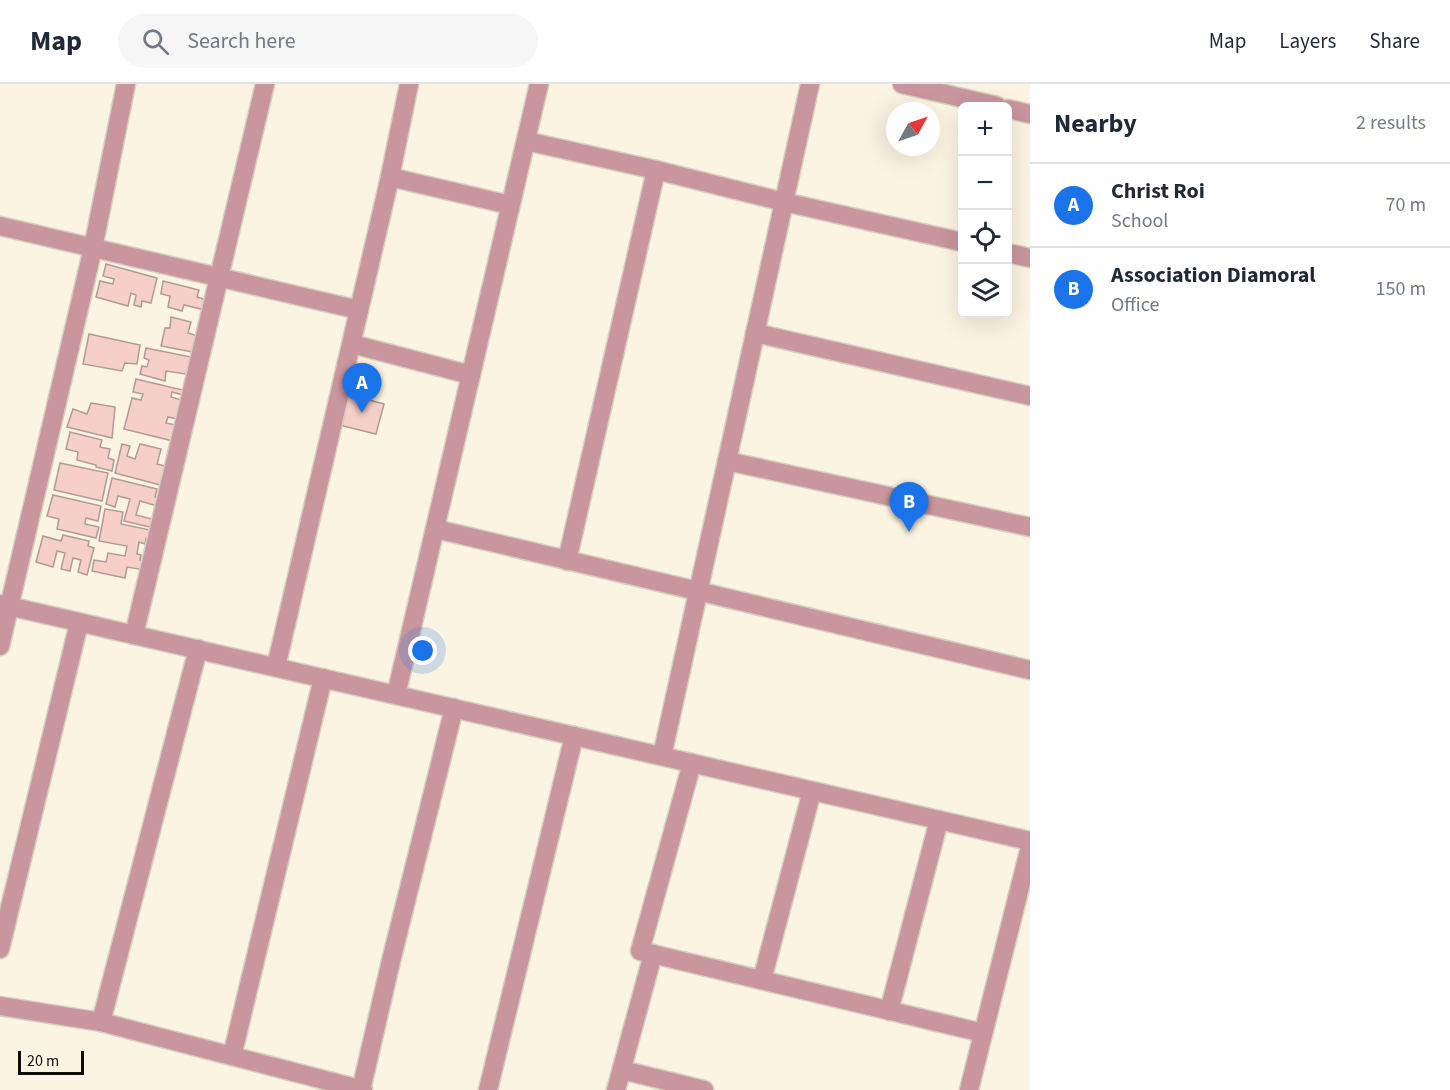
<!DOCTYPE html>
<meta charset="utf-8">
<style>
body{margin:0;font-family:"Source Sans 3",sans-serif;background:#f6f6f7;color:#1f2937}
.controls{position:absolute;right:18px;top:18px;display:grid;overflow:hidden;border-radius:9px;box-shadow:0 6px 24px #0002}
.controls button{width:54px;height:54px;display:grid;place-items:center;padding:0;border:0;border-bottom:2px solid #e0e1e3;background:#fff;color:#1f2937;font:30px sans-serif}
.compass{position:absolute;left:886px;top:18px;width:54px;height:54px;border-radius:50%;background:#fff;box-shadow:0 6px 24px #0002;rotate:50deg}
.scale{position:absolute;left:18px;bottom:15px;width:66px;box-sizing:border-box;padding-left:6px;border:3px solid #100e08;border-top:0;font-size:16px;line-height:21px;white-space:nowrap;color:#100e08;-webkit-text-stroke:4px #fcf4e2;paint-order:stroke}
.you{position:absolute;left:423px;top:567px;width:21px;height:21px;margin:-15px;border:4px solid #fff;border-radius:50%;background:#1a73e8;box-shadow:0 0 0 9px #1a73e833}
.badge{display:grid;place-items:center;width:39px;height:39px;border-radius:50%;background:#1a73e8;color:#fff;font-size:20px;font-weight:700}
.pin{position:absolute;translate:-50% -50px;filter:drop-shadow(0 2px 3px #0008)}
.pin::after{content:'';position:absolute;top:32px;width:21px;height:18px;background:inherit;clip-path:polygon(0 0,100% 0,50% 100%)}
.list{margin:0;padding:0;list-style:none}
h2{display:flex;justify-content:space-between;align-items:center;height:78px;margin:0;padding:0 24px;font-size:26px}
h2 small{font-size:20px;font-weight:400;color:#747a83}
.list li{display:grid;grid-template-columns:39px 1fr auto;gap:18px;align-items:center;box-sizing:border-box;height:84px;padding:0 24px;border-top:2px solid #e0e1e3}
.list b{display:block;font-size:22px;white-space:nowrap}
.list p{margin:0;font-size:20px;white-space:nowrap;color:#747a83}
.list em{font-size:20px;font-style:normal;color:#747a83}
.icon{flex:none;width:33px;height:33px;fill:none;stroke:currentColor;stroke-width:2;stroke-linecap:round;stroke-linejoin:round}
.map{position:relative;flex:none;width:1030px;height:1006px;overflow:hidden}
header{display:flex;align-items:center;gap:36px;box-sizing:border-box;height:84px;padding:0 30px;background:#fff;border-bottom:2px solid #e0e1e3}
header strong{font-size:28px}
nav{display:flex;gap:33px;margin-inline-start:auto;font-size:21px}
.search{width:420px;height:54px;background:#f6f6f7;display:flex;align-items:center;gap:15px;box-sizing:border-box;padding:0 21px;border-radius:33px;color:#747a83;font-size:22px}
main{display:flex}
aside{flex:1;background:#fff}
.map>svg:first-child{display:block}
.building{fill:#f6cfc8;stroke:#b09b97;stroke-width:1.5}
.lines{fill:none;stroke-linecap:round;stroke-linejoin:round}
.minor-casing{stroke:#d6cfbf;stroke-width:21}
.minor{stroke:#c8969c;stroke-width:18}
</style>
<header>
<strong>Map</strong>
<div class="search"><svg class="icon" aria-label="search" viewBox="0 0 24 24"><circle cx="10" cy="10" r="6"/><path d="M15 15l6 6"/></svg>Search here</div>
<nav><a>Map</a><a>Layers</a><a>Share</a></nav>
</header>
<main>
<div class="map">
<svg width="1030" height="1006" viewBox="0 0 1030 1006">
<rect width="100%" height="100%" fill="#fcf4e2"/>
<g class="building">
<path d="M106 180 157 194 151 219 142 217 141 223 134 221 136 211 131 209 128 222 96 213 100 197 113 200 114 195 103 192Z"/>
<path d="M163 197 199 206 197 213 207 216 205 226 184 221 182 227 168 223 170 212 161 210Z"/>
<path d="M171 233 191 238 188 249 201 253 198 269 161 262 165 244H170Z"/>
<path d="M89 250 140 261 137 280 125 279 122 287 83 280Z"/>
<path d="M146 264 196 274 192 291 166 287 165 297 140 290 142 282 147 283 149 276 144 274Z"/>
<path d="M136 295 191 308 190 313 172 308 171 313 185 317 181 336 168 333 166 339 181 342 177 358 124 345 132 314 141 316 143 310 133 308Z"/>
<path d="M348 310 384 320 376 350 339 341Z"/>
<path d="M91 319 115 323 112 354 67 343 73 325 87 330Z"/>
<path d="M70 348 102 356 100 363 110 365 108 374 114 376 112 387 96 383V381L77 376 78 368 66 365Z"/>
<path d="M122 360 130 362 127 372 135 375 140 360 161 365 157 380 169 383 164 402 115 389Z"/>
<path d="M60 379 108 389 102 417 54 406Z"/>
<path d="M112 394 157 405 155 413 163 415 161 423 140 417 136 431 156 436 154 444 124 437 130 415 118 412 115 423 106 420Z"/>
<path d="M53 411 101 422 98 437 86 434 85 440 99 443 96 454 57 445 59 435 47 432Z"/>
<path d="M105 425 123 428 121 440 155 447 153 455 146 454 145 460 139 458 137 470 141 471 140 476 147 478 145 486 127 483 125 494 92 487 94 476 106 478 108 469 125 472 127 462 99 457Z"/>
<path d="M63 451 89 457 88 462 94 464 87 491 78 488 81 476 73 474 70 487 61 485 65 469 57 467 53 483 36 478 43 452 61 457Z"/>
</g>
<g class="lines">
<g class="minor-casing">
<g id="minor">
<path d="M902 0 997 22"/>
<path d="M1008 25 1030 30"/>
<path d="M526 57 656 86 784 118 962 158"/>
<path d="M390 93 510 121"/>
<path d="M0 142 359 226"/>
<path d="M1008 169 1030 174"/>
<path d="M755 249 1030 312"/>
<path d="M352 260 471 291"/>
<path d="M727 377 1030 443"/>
<path d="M436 445 1030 586"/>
<path d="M567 477 656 86"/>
<path d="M0 520 1030 757"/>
<path d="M134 551 265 0"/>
<path d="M0 562 93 164 126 0"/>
<path d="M276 583 390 93 409 0"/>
<path d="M396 611 539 0"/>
<path d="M662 672 810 0"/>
<path d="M692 679 640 867 983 949"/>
<path d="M0 865 79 539"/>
<path d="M762 896 812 707"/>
<path d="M0 922 101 938 363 1006"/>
<path d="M889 927 939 736"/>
<path d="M101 938 198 565"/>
<path d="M232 972 323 594"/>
<path d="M622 986 704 1006"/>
<path d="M361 1006 391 877 454 624"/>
<path d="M488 1006 574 652"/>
<path d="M616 1006 653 870"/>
<path d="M969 1006 1030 763"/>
</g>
</g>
<use href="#minor" class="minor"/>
</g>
</svg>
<div class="controls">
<button>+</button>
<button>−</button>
<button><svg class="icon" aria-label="locate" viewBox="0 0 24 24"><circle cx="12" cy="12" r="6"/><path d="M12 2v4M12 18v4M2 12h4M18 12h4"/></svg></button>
<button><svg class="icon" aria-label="layers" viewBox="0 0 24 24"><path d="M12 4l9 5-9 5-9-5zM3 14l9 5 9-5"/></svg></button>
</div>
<svg class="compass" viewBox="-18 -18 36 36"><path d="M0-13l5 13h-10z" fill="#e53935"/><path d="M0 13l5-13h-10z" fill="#747a83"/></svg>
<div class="scale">20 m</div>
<div class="you"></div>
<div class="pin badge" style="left:362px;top:329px">A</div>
<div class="pin badge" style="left:909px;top:448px">B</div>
</div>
<aside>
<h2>Nearby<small>2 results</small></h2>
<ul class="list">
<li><span class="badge">A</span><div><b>Christ Roi</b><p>School</p></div><em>70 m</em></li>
<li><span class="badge">B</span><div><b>Association Diamoral</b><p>Office</p></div><em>150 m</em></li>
</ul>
</aside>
</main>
